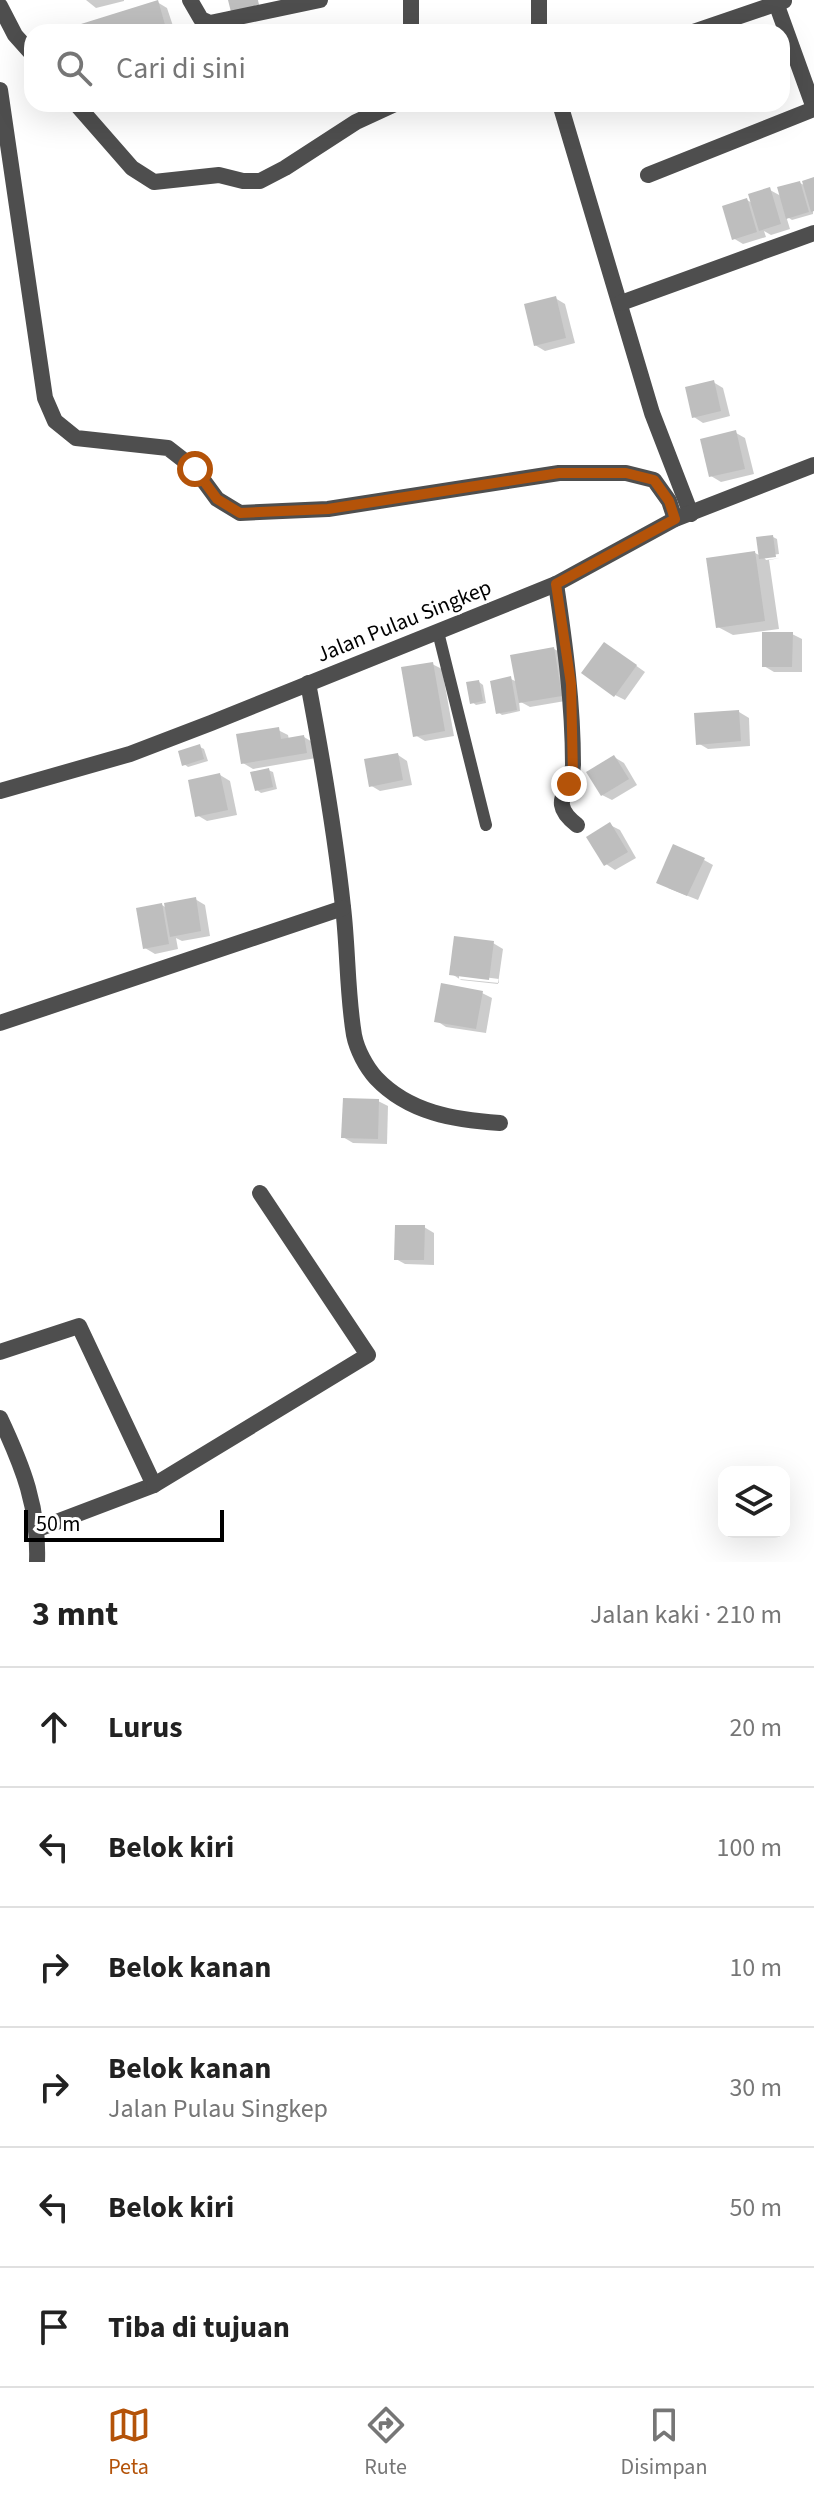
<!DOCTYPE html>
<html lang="id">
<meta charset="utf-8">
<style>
body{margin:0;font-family:"Source Sans 3",sans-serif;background:#f2f2f2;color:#222}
.controls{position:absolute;right:24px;bottom:24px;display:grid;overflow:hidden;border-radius:16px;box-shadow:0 8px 32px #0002}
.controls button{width:72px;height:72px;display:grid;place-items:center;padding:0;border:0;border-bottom:2px solid #e0e0e0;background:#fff;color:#222;font:40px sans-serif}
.scale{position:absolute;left:24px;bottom:20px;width:200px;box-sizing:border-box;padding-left:8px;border:4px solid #000;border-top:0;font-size:22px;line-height:28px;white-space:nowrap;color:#000;-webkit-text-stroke:6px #fff;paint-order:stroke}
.stop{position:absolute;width:24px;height:24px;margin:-18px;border:6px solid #b45309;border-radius:50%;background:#fff}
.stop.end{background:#b45309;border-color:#fff;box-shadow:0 2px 8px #0008}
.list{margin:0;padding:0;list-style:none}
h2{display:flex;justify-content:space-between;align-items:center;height:104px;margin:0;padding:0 32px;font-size:34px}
h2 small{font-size:26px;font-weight:400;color:#767676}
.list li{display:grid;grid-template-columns:52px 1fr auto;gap:24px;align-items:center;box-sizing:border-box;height:120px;padding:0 32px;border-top:2px solid #e0e0e0}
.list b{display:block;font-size:30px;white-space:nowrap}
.list p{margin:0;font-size:26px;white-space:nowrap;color:#767676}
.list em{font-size:26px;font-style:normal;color:#767676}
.icon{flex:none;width:44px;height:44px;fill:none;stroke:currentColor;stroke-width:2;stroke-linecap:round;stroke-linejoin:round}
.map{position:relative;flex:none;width:814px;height:1562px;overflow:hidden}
.search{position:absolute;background:#fff;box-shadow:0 8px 32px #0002;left:24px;right:24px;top:24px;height:88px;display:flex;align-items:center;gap:20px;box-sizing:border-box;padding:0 28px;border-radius:24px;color:#767676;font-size:30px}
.sheet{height:824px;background:#fff}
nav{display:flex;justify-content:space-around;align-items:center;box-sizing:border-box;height:112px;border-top:2px solid #e0e0e0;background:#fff;font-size:22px;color:#767676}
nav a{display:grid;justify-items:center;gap:4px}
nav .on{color:#b45309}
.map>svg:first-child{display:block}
.shadow{fill:#0003;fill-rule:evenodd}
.building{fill:#bebebe}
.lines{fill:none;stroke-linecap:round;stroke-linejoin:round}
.service{stroke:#4e4e4e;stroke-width:12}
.minor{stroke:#4e4e4e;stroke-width:16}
.tertiary{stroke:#4e4e4e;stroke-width:16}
.route{stroke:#b45309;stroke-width:10}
.labels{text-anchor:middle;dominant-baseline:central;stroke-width:6;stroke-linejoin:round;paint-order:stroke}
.street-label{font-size:22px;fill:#000;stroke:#fff}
</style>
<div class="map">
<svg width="814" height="1562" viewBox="0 0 814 1562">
<rect width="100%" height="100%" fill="#fff"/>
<g class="shadow">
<path d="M86 0H124V1L96 8Z"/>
<path d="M157 2 167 8 175 32H86Z"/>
<path d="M814 180 813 214 792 220 786 216 790 229 771 235 764 231 766 237 743 244 733 238 747 200 754 204 770 190 781 196 800 183 806 186Z"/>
<path d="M555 298 565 304 575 343 545 351 535 345Z"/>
<path d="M713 382 723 388 730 416 703 423 694 417Z"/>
<path d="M736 433 745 438 754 474 721 482 711 476Z"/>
<path d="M773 537 777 539 779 554 763 556 766 560 780 558 769 560 779 629 733 635 718 627 755 553 761 556Z"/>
<path d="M792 634 802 639V672H774L764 666Z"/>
<path d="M554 649 564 654 571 700 530 707 519 701 520 711 502 715 498 712 511 679 517 682Z"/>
<path d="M614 650 645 672 625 700 615 695Z"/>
<path d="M432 664 442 669 454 736 425 741 415 735Z"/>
<path d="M479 682 483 685 486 703 476 705 472 702Z"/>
<path d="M739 712 749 718 750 746 708 749 698 743Z"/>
<path d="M278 730 288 735 289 740 304 737 314 743 316 758 253 769 243 763Z"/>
<path d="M200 747 204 749 208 761 188 767 184 764Z"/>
<path d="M398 755 407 761 412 785 380 791 370 785Z"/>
<path d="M614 757 624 763 637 785 612 800 602 795Z"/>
<path d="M268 770 273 772 277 789 261 793 257 790Z"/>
<path d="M220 775 230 781 237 815 207 821 197 815Z"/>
<path d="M610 825 620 830 636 858 615 870 606 864Z"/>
<path d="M704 860 713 865 698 900 668 888Z"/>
<path d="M195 899 205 905 210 936 182 941 176 938 178 949 155 954 145 948 162 905 168 909Z"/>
<path d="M493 943 503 949 498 984 461 980 452 974ZM459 974 499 979V983L459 979Z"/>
<path d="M482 993 492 998 486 1033 446 1027 437 1021Z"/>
<path d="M378 1101 388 1106 387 1144 353 1143 343 1137Z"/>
<path d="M424 1227 434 1233V1265L405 1264 396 1259Z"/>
</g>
<g class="building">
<path d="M158 0 167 32H84L81 24Z"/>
<path d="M228 0H258L259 5 231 12Z"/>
<path d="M814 177V211L811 212 802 181Z"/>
<path d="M800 181 809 212 786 219 777 187Z"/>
<path d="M770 187 781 224 759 231 748 194Z"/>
<path d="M747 198 757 232 732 240 722 206Z"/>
<path d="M556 296 566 338 534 346 524 304Z"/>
<path d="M714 380 721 411 692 418 685 387Z"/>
<path d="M736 430 745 469 709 477 700 439Z"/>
<path d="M773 535 776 557 759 559 756 537Z"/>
<path d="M755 551 765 621 716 628 706 558Z"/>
<path d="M762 632H793L792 667H762Z"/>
<path d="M604 642 637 665 614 697 581 673Z"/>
<path d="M554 647 562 696 519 703 510 655Z"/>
<path d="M433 662 445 731 413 737 401 667Z"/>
<path d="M511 676 517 710 496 714 490 681Z"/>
<path d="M479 680 483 701 470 704 466 682Z"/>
<path d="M739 710 741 741 696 745 694 713Z"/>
<path d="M279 727 281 739 304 735 307 753 241 764 236 734Z"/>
<path d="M200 744 204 759 182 766 178 751Z"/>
<path d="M398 753 403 780 369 787 364 759Z"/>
<path d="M614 755 629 779 601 796 586 772Z"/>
<path d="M269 768 273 787 255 791 250 772Z"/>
<path d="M220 773 228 810 195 817 188 780Z"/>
<path d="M610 822 628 852 604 866 586 837Z"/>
<path d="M673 844 705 858 687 896 656 883Z"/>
<path d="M196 897 201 931 170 937 164 903Z"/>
<path d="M162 903 169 944 143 949 136 908Z"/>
<path d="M454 936 494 941 489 980 449 975Z"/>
<path d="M441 983 483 991 476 1029 434 1022Z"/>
<path d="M343 1098 379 1099 378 1139 341 1138Z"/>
<path d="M395 1225H425L424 1260H394Z"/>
</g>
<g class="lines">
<path class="service" d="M438 632 486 825"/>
<g class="minor">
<path d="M190 0 201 19 210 23 320 0"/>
<path d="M539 0V32"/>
<path d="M776 3 814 108"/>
<path d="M0 6 15 35 32 54"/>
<path d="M411 32V0"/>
<path d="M693 32 784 1"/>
<path d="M0 90 45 398 55 421 76 438 168 448 195 469 217 499 240 513 328 509 559 473H626L654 480 669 501 675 519"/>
<path d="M76 104 132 168 154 182 219 175 243 181H260L285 168 356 122 395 104"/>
<path d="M560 104 652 413 691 514"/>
<path d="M648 175 814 109"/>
<path d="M621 303 814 233"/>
<path d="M556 584C565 644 573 704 573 765 572 792 546 801 577 825"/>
<path d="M308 683C322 757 335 832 343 907 348 949 347 993 354 1035 357 1050 366 1067 376 1078 409 1113 455 1120 500 1123"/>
<path d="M0 1023 343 908"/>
<path d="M0 1352 79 1326 154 1485 38 1529"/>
<path d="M0 1418C23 1467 39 1507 37 1562"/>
<path d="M154 1485 368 1355 260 1193"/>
</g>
<path class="tertiary" d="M0 791 130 754 211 723 556 584 675 519 814 465"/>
</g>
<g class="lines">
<path class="route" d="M195 469 217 499 240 513 328 509 559 473H626L654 480 669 501 675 519 556 584 571 684 573 776 569 784"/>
</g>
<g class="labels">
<g class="street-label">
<text transform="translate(404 621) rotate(-22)">Jalan Pulau Singkep</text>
</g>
</g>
</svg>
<div class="controls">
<button><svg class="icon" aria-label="layers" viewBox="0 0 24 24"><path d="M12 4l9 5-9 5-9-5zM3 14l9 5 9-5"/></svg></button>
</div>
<div class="scale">50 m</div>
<div class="stop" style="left:195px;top:469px"></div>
<div class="stop end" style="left:569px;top:784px"></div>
<div class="search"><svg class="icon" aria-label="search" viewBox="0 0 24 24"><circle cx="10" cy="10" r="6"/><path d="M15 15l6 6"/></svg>Cari di sini</div>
</div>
<section class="sheet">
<h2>3 mnt<small>Jalan kaki · 210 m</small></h2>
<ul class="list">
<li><svg class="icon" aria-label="ahead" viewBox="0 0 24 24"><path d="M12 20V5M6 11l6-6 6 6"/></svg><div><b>Lurus</b></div><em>20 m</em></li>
<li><svg class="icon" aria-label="left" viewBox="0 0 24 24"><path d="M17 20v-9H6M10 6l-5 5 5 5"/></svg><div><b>Belok kiri</b></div><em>100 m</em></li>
<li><svg class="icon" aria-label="right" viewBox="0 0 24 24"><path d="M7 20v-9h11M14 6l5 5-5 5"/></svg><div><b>Belok kanan</b></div><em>10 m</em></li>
<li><svg class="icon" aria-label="right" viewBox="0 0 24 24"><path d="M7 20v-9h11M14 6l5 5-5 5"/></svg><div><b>Belok kanan</b><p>Jalan Pulau Singkep</p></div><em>30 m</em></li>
<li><svg class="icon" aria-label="left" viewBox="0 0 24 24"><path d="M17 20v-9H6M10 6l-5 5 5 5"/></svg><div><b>Belok kiri</b></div><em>50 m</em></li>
<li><svg class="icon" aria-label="arrive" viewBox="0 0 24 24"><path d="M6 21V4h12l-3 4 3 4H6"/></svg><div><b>Tiba di tujuan</b></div></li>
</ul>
</section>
<nav>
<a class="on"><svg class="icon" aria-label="map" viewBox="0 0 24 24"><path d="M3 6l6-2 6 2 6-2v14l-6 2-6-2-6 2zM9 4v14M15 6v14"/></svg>Peta</a>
<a><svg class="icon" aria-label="directions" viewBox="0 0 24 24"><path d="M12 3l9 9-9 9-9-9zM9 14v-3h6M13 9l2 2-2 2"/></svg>Rute</a>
<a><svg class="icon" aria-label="saved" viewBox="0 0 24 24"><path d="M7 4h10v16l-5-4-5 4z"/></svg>Disimpan</a>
</nav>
